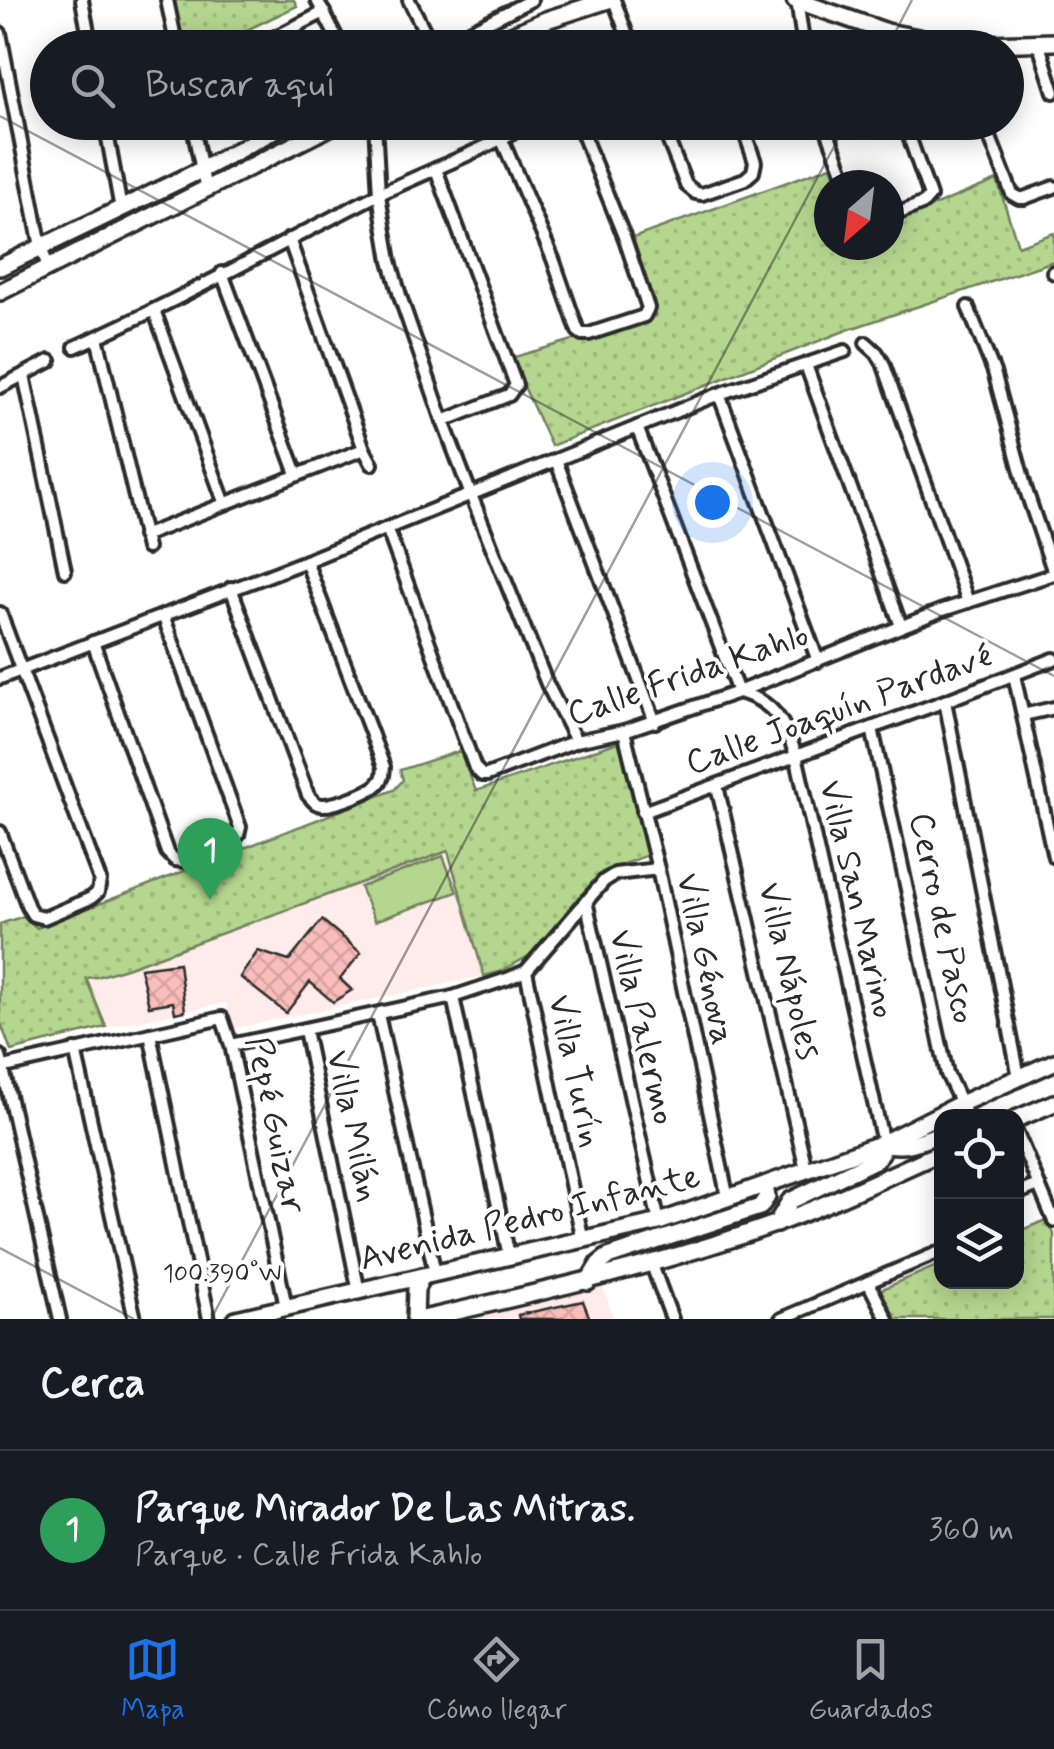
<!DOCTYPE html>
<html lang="es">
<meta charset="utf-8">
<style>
body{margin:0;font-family:Mynerve,sans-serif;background:#242831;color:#f1f3f6}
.controls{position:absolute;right:30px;bottom:30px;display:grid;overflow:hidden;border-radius:20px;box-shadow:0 5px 25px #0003}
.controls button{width:90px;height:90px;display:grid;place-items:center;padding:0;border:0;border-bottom:2px solid #363941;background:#171b24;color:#f1f3f6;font:50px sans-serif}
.compass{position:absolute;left:814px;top:170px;width:90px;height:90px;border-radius:50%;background:#171b24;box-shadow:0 5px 25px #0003;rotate:208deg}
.you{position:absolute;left:712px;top:502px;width:35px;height:35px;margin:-25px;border:8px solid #fff;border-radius:50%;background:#1a73e8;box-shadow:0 0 0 15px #1a73e833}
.badge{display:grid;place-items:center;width:65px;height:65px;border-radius:50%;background:#1a73e8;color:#fff;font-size:32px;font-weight:700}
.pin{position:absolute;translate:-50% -82px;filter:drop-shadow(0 2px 5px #0008)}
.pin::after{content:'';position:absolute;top:52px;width:35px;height:30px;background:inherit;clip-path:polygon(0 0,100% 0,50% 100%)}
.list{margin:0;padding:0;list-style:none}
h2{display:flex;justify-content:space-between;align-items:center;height:130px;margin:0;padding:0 40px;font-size:42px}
h2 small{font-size:32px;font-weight:400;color:#9ea1a6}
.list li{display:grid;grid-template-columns:65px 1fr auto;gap:30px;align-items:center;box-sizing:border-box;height:160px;padding:0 40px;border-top:2px solid #363941}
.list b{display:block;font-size:38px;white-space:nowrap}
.list p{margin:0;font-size:32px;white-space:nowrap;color:#9ea1a6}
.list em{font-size:32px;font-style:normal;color:#9ea1a6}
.icon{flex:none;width:55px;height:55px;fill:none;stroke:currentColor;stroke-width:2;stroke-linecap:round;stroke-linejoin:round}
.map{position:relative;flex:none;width:1054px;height:1319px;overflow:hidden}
.search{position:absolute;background:#171b24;box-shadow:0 5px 25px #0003;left:30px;right:30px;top:30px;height:110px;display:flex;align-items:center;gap:25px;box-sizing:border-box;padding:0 35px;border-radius:55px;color:#9ea1a6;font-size:38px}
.sheet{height:290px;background:#171b24}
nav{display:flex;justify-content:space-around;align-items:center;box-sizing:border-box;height:140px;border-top:2px solid #363941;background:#171b24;font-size:28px;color:#9ea1a6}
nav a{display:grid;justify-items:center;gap:5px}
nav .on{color:#1a73e8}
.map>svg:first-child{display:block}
.built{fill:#feecea}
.grass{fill:#b5d68f;stroke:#70805d;stroke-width:2.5}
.park{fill:url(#park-dots);stroke:#70805d;stroke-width:2.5}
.building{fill:url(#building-cross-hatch);stroke:#2b2b2b;stroke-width:2.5}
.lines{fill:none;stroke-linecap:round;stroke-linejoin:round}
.street-casing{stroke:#2b2b2b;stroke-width:18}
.secondary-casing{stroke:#2b2b2b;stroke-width:22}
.street{stroke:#fff;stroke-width:10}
.secondary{stroke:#fff;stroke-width:15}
.ticks{fill:none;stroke:#2b2b2b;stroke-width:2.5;stroke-opacity:0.45}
.labels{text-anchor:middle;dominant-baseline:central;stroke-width:8;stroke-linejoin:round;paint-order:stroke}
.street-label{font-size:35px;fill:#2b2b2b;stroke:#fff}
.ticks-label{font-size:25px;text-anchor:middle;fill:#2b2b2b;stroke:#fff;stroke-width:8;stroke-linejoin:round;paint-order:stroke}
</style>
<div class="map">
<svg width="1054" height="1319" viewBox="0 0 1054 1319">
<defs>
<pattern id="park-dots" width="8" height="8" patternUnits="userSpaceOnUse" patternTransform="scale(2.5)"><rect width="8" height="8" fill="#b5d68f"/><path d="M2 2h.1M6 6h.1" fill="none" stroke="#9cb87c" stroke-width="1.8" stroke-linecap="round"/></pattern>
<pattern id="building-cross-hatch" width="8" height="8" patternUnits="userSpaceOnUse" patternTransform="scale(2.5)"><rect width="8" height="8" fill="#fabeba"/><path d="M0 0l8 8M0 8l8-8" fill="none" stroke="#d6a3a0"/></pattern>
</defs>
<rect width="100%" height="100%" fill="#fff"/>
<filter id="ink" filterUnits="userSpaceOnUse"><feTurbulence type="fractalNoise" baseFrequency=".01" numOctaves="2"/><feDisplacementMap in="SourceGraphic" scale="20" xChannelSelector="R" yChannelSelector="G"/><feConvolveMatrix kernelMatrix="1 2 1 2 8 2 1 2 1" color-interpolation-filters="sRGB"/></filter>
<g filter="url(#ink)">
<g class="built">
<path d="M449 850 484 976 231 1029 226 1003 106 1027 85 978 129 967Z"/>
<path d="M602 1284 614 1319H458Z"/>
</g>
<path class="grass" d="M443 856 457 892 375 921 360 887Z"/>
<g class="park">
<path d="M173 0H294L297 6 211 47 183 48Z"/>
<path d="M831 166 839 185H829V245H889V224L997 180 1018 246 1054 233V261L847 330 551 446 511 358 655 316 630 239Z"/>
<path d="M621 741 648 855 602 872 570 907 540 950 499 972 484 976 448 851 129 967 97 977 86 978 106 1027 11 1051 0 1021V924L24 916 37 928 394 790 403 780 400 770 460 751 476 791Z"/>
<path d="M1048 1219 1054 1234V1319H893L880 1290 941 1264 942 1282H1016L1017 1232Z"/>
</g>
<g class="building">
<path d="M322 920 361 953 340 979 352 990 333 1002 310 982 286 1013 240 977 258 951 289 961Z"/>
<path d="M179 963 185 1011 175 1013 173 1002 149 1006 140 968Z"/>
<path d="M583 1301 590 1319H519L518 1315Z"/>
</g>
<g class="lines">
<g class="street-casing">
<g id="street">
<path d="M82 0 91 48"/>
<path d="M167 0 177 48"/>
<path d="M317 0 342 48"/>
<path d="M409 0 433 48"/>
<path d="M614 0 632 48"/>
<path d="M797 0 804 48"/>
<path d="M0 33 41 247 48 267"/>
<path d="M1038 42 1054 92"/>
<path d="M254 48 324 12"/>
<path d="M436 48 531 0"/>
<path d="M883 48 887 32"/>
<path d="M105 122 121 209"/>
<path d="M192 122 206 190"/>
<path d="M375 122 379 195 390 261 401 299 443 421 471 495 547 684 576 741"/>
<path d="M661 122 686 185 696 193 702 194 745 179 753 172 755 162 741 122"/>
<path d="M824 122 848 185"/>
<path d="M984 122 1012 194 1019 198H1024L1054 187"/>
<path d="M502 140 553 259 578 331 582 334H589L644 316 648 308 625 239 578 122"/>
<path d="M436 169 516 385 509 395 443 421"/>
<path d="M889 217 924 203 930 196 904 122"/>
<path d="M289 239 364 449 372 464"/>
<path d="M1053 272 1054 273"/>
<path d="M222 273 297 474"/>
<path d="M968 307 994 372 1026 490 1054 573"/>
<path d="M154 310 225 504"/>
<path d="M97 337 147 548"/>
<path d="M866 343 877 353 883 363 968 602"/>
<path d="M75 347C174 303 270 249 367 200 422 173 479 153 532 122"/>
<path d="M806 365 901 626"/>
<path d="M24 375 65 571"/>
<path d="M0 387 50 361"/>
<path d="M719 394 818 661"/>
<path d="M637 427 738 692C775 701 784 723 796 755L883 1143"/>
<path d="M556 460 655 722"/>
<path d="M387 528 475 768 482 775H487L576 741 624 731 738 692 940 611 1054 574"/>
<path d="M143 536 364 449"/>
<path d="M231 588 308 795C314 801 314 804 322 805 333 806 372 792 379 783 384 777 383 775 384 767L306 561"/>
<path d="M0 613 100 880 98 892 91 898 44 918 33 915 28 907 0 832"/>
<path d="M93 642 167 852 175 860 185 861 232 842 238 835 240 827 163 615"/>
<path d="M1014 675 1054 857"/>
<path d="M0 678 306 561 719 394 845 351"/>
<path d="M945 701 1019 1077"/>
<path d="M1023 715 1054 708"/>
<path d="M872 728 947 1074 967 1116"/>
<path d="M624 731 658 869 728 1199"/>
<path d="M717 786 806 1169"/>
<path d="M643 812 945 701 1054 659"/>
<path d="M586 901 659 1222"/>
<path d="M526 971 583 1241"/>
<path d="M453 997 509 1256"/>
<path d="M378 1014 435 1273"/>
<path d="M305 1030 359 1292"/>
<path d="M150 1034 209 1319"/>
<path d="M231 1045 453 997 507 979 526 971 604 881 615 874 658 869"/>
<path d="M75 1050 135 1319"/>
<path d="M0 1056 60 1319"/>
<path d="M0 1068 222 1018 231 1045 286 1307"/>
<path d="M1016 1131 1054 1221"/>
<path d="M1016 1194 1038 1185"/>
<path d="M652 1265 672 1319"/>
<path d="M868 1282 887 1319"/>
<path d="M781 1319 942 1251"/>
</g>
</g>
<g class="secondary-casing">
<g id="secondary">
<path d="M795 0 887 32 955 45 1054 42"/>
<path d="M481 48 546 20 608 0"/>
<path d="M0 267 201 170 290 122"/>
<path d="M0 292 340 122"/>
<path d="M1016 1119 1054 1103"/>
<path d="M776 1224 790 1201 875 1160 881 1153 883 1143C906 1149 921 1141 942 1133"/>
<path d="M588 1282 599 1264 608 1257 760 1207 767 1197 765 1186"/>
<path d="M236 1319 659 1222 883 1143 960 1104 1054 1062"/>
<path d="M415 1319 416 1289 422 1276"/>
<path d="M423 1319C541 1292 657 1266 772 1225 829 1205 885 1177 942 1152"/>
</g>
</g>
<use href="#street" class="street"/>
<use href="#secondary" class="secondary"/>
</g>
</g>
<path class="ticks" d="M887 48 912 0M0 116 1054 676M0 1248 134 1319M211 1319 847 122"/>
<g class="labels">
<g class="street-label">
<text transform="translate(688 675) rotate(-19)">Calle Frida Kahlo</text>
<text transform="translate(839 710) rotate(-20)">Calle Joaquín Pardavé</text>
<text transform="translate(857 899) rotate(77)">Villa San Marino</text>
<text transform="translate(942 918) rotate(78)">Cerro de Pasco</text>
<text transform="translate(705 959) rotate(78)">Villa Génova</text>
<text transform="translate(789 971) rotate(77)">Villa Nápoles</text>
<text transform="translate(642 1027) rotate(77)">Villa Palermo</text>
<text transform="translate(575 1071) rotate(78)">Villa Turín</text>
<text transform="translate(275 1125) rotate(78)">Pepé Guizar</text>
<text transform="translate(353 1126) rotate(78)">Villa Milán</text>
<text transform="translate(530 1218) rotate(-14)">Avenida Pedro Infante</text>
</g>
</g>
<g class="ticks-label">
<text x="222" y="1281">100.390°W</text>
</g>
</svg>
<div class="controls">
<button><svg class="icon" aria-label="locate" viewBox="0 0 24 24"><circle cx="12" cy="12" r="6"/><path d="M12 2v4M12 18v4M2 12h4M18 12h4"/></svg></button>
<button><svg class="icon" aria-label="layers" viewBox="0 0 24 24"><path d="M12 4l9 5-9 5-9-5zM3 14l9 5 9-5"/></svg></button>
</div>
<svg class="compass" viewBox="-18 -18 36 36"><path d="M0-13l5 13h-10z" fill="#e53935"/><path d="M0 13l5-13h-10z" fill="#9ea1a6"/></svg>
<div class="you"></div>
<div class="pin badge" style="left:210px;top:900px;background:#2e9e5b">1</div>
<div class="search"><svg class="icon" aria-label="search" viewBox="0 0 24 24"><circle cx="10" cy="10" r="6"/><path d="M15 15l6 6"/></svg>Buscar aquí</div>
</div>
<section class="sheet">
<h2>Cerca<small></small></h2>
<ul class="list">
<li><span class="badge" style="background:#2e9e5b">1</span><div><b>Parque Mirador De Las Mitras.</b><p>Parque · Calle Frida Kahlo</p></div><em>360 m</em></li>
</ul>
</section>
<nav>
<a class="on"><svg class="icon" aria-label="map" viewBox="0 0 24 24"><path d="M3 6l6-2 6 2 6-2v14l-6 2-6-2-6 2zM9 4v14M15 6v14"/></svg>Mapa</a>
<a><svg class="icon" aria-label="directions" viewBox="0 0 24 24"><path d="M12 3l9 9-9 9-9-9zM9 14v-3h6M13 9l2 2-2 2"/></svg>Cómo llegar</a>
<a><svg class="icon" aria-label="saved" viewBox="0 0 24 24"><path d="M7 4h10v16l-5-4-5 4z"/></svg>Guardados</a>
</nav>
